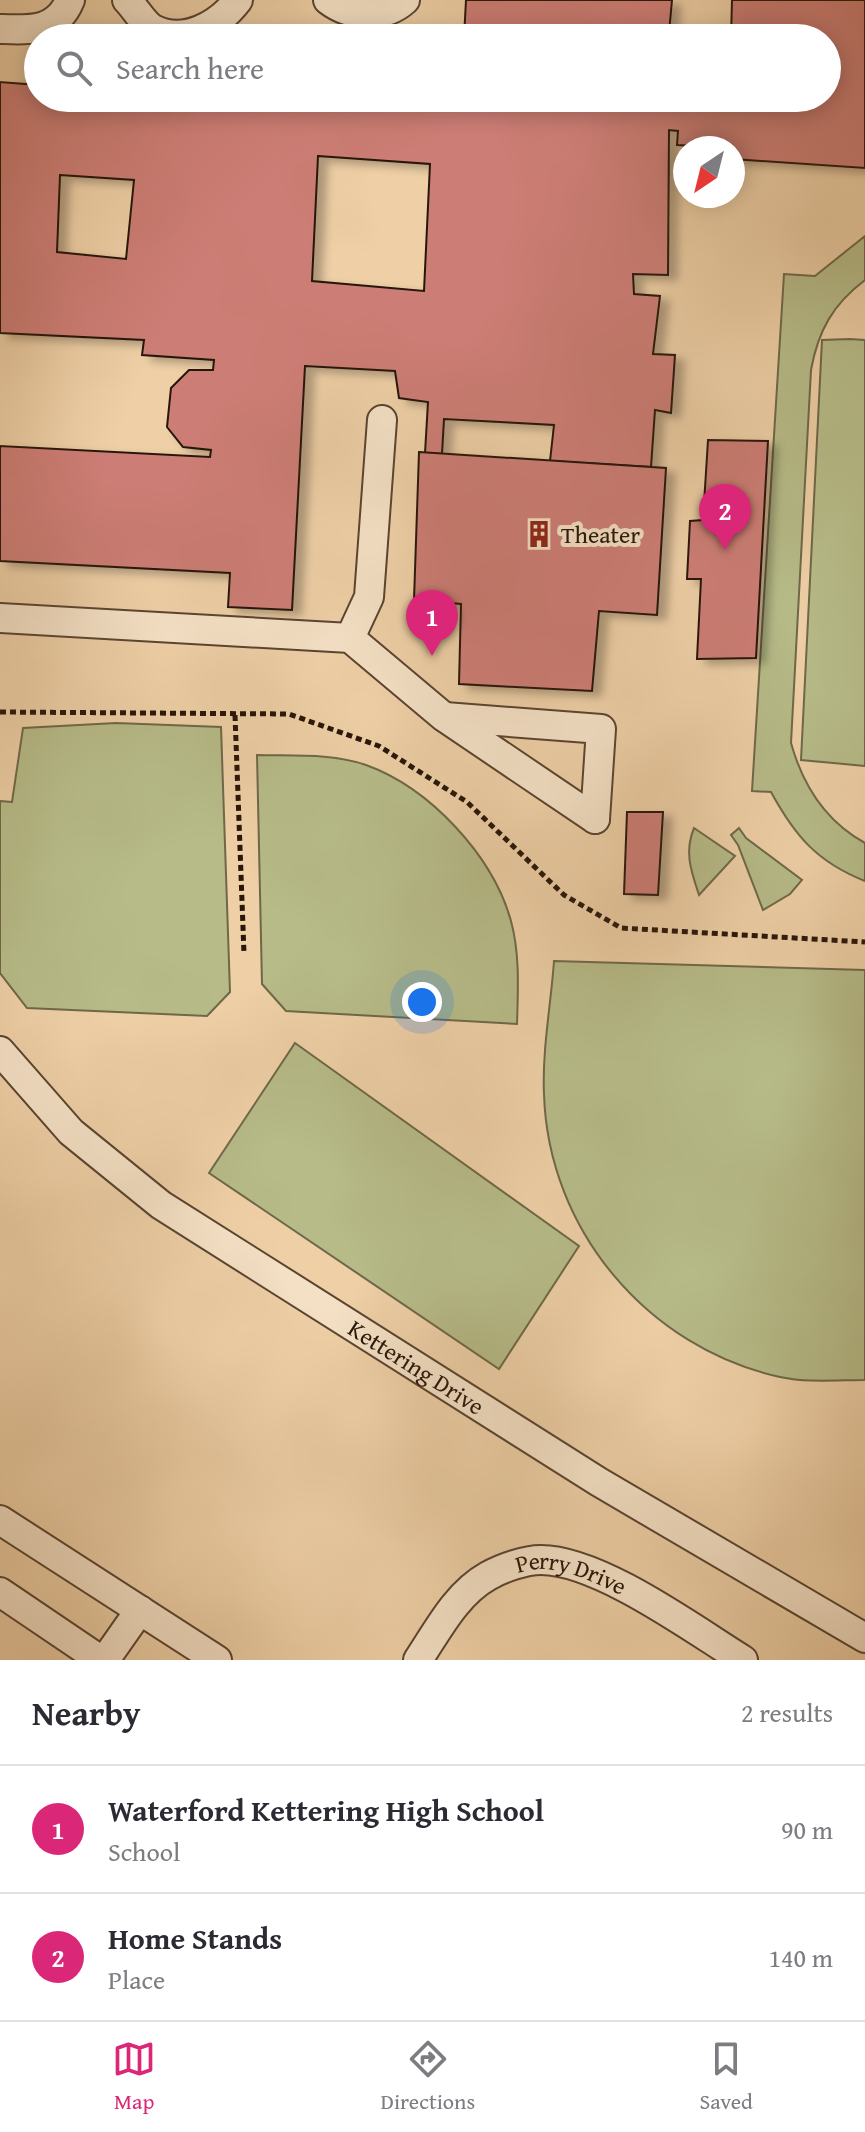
<!DOCTYPE html>
<style>
body{margin:0;font-family:"Gentium Book Plus",serif;background:#f7f7f7;color:#2b2b33}
.compass{position:absolute;left:673px;top:136px;width:72px;height:72px;border-radius:50%;background:#fff;box-shadow:0 4px 20px #0003;rotate:215deg}
.you{position:absolute;left:422px;top:1002px;width:28px;height:28px;margin:-20px;border:6px solid #fff;border-radius:50%;background:#1a73e8;box-shadow:0 0 0 12px #1a73e833}
.badge{display:grid;place-items:center;width:52px;height:52px;border-radius:50%;background:#db2777;color:#fff;font-size:26px;font-weight:700}
.pin{position:absolute;translate:-50% -66px;filter:drop-shadow(0 2px 4px #0008)}
.pin::after{content:'';position:absolute;top:42px;width:28px;height:24px;background:inherit;clip-path:polygon(0 0,100% 0,50% 100%)}
.list{margin:0;padding:0;list-style:none}
h2{display:flex;justify-content:space-between;align-items:center;height:104px;margin:0;padding:0 32px;font-size:34px}
h2 small{font-size:26px;font-weight:400;color:#7c7c81}
.list li{display:grid;grid-template-columns:52px 1fr auto;gap:24px;align-items:center;box-sizing:border-box;height:128px;padding:0 32px;border-top:2px solid #e1e1e2}
.list b{display:block;font-size:30px;white-space:nowrap}
.list p{margin:0;font-size:26px;white-space:nowrap;color:#7c7c81}
.list em{font-size:26px;font-style:normal;color:#7c7c81}
.icon{flex:none;width:44px;height:44px;fill:none;stroke:currentColor;stroke-width:2;stroke-linecap:round;stroke-linejoin:round}
.map{position:relative;flex:none;width:865px;height:1660px;overflow:hidden}
.search{position:absolute;background:#fff;box-shadow:0 4px 20px #0003;left:24px;right:24px;top:24px;height:88px;display:flex;align-items:center;gap:20px;box-sizing:border-box;padding:0 28px;border-radius:44px;color:#7c7c81;font-size:30px}
.sheet{height:360px;background:#fff}
nav{display:flex;justify-content:space-around;align-items:center;box-sizing:border-box;height:112px;border-top:2px solid #e1e1e2;background:#fff;font-size:22px;color:#7c7c81}
nav a{display:grid;justify-items:center;gap:4px}
nav .on{color:#db2777}
.map>svg:first-child{display:block}
.green{fill:#b6bb88;stroke:#6f6848;stroke-width:2}
.building{fill:#cc7d74;stroke:#281609;stroke-width:2;fill-rule:evenodd;filter:url(#shadow)}
.lines{fill:none;stroke-linecap:round;stroke-linejoin:round}
.minor-casing{stroke:#5a4430;stroke-width:32}
.path{stroke:#281609;stroke-width:5;stroke-dasharray:6 4;stroke-linecap:butt}
.minor{stroke:#f4e0c5;stroke-width:28}
.labels{text-anchor:middle;dominant-baseline:central;stroke-width:8;stroke-linejoin:round;paint-order:stroke}
.poi-label{font-size:24px;fill:#281609;stroke:#f4e0c5;text-anchor:start}
.street-label{font-size:24px;fill:#281609;stroke:#f4e0c5}
</style>
<div class="map">
<svg width="865" height="1660" viewBox="0 0 865 1660">
<defs>
<filter id="shadow"><feDropShadow dx="9" dy="5" stdDeviation="4" flood-color="#0004"/></filter>
</defs>
<rect width="100%" height="100%" fill="#eecfa6"/>
<filter id="stains"><feTurbulence type="fractalNoise" baseFrequency=".0025" numOctaves="4"/><feColorMatrix values="0 0 0 0 .2 0 0 0 0 .09 0 0 0 0 .02 0 0 0 .5 -.17"/></filter>
<radialGradient id="worn" r=".72"><stop offset=".6" stop-color="#630" stop-opacity="0"/><stop offset="1" stop-color="#630" stop-opacity=".3"/></radialGradient>
<g class="green">
<path d="M865 236V280C833 304 818 331 811 370L791 743C803 786 825 821 865 843V881C817 862 795 836 771 792L752 791 784 274 815 276Z"/>
<path d="M850 339 865 340V766L801 760 822 340Z"/>
<path d="M116 723 221 727 230 992 207 1016 27 1008 0 973V801L12 802 23 728Z"/>
<path d="M257 755C292 756 333 753 366 765 430 788 493 856 511 921 520 954 518 990 517 1024L286 1011 262 984Z"/>
<path d="M694 828 735 856 699 895C691 871 684 852 694 828Z"/>
<path d="M739 828 746 838 802 880 790 894 763 910 738 845 731 835Z"/>
<path d="M554 961 865 970V1380C838 1380 807 1383 780 1377 648 1348 548 1230 544 1094 542 1050 551 1004 554 961Z"/>
<path d="M295 1043 579 1246 499 1369 209 1173Z"/>
</g>
<g class="building">
<path d="M466 0H672L669 33 725 38H464Z"/>
<path d="M732 0H865V168L733 159V148L677 145 678 131 669 130 668 275 633 274 634 294 660 296 653 354 675 355 671 413 655 410 651 467 550 461 554 425 444 419 442 454 425 453 428 402 399 398 395 371 305 366 292 610 228 607 230 573 0 561V446L210 457 211 450 183 447 167 427 171 388 189 370H213L214 360 142 355 144 340 0 333V82L38 85V98H204L269 103 270 98H827V38H731ZM318 156 430 164 424 291 312 281ZM60 175 134 180 126 259 57 252Z"/>
<path d="M708 440 768 441 756 658 697 659 701 579H687L690 521 703 520Z"/>
<path d="M419 452 666 468 657 615 599 611 592 691 459 684 461 604 414 600Z"/>
<path d="M627 812H663L658 895 624 894Z"/>
</g>
<g class="lines">
<g class="minor-casing">
<g id="minor">
<path d="M127 0C135 8 144 24 153 29 184 45 219 25 238 0"/>
<path d="M328 0C350 17 384 19 405 0"/>
<path d="M0 29C30 30 57 32 70 0"/>
<path d="M0 618 350 638 444 717 595 819"/>
<path d="M350 638 369 597 382 420"/>
<path d="M445 717 601 729 595 819"/>
<path id="s1" d="M0 1051 71 1132 161 1205 599 1482 865 1638"/>
<path d="M0 1520 217 1660"/>
<path d="M0 1592 99 1659 107 1657 140 1610"/>
<path id="s2" d="M418 1660C438 1630 456 1594 488 1576 502 1568 525 1560 541 1560 599 1560 693 1629 743 1660"/>
</g>
</g>
<g class="path">
<path d="M0 712 289 714 379 746 467 802 564 895 621 928 865 942"/>
<path d="M235 715 244 954"/>
</g>
<use href="#minor" class="minor"/>
</g>
<defs>
<g id="building-bare" transform="scale(2.16)"><path d="M-4-6H4V6H1V3H-1V6H-4ZM-2.5-4.3h1.7v1.8h-1.7ZM.8-4.3h1.7v1.8H.8ZM-2.5-1h1.7V.8h-1.7ZM.8-1h1.7V.8H.8Z" fill="#8f2418" stroke="#f4e0c5" stroke-width="2.5" paint-order="stroke"/></g>
</defs>
<g fill-rule="evenodd">
<use href="#building-bare" x="539" y="534"/>
</g>
<g class="labels">
<g class="poi-label">
<text x="561" y="534">Theater</text>
</g>
<g class="street-label">
<text stroke="none"><textPath href="#s1" startOffset="526">Kettering Drive</textPath></text>
<text stroke="none"><textPath href="#s2" startOffset="198">Perry Drive</textPath></text>
</g>
</g>
<rect width="100%" height="100%" filter="url(#stains)"/>
<rect width="100%" height="100%" fill="url(#worn)"/>
</svg>
<svg class="compass" viewBox="-18 -18 36 36"><path d="M0-13l5 13h-10z" fill="#e53935"/><path d="M0 13l5-13h-10z" fill="#7c7c81"/></svg>
<div class="you"></div>
<div class="pin badge" style="left:432px;top:656px">1</div>
<div class="pin badge" style="left:725px;top:550px">2</div>
<div class="search"><svg class="icon" aria-label="search" viewBox="0 0 24 24"><circle cx="10" cy="10" r="6"/><path d="M15 15l6 6"/></svg>Search here</div>
</div>
<section class="sheet">
<h2>Nearby<small>2 results</small></h2>
<ul class="list">
<li><span class="badge">1</span><div><b>Waterford Kettering High School</b><p>School</p></div><em>90 m</em></li>
<li><span class="badge">2</span><div><b>Home Stands</b><p>Place</p></div><em>140 m</em></li>
</ul>
</section>
<nav>
<a class="on"><svg class="icon" aria-label="map" viewBox="0 0 24 24"><path d="M3 6l6-2 6 2 6-2v14l-6 2-6-2-6 2zM9 4v14M15 6v14"/></svg>Map</a>
<a><svg class="icon" aria-label="directions" viewBox="0 0 24 24"><path d="M12 3l9 9-9 9-9-9zM9 14v-3h6M13 9l2 2-2 2"/></svg>Directions</a>
<a><svg class="icon" aria-label="saved" viewBox="0 0 24 24"><path d="M7 4h10v16l-5-4-5 4z"/></svg>Saved</a>
</nav>
